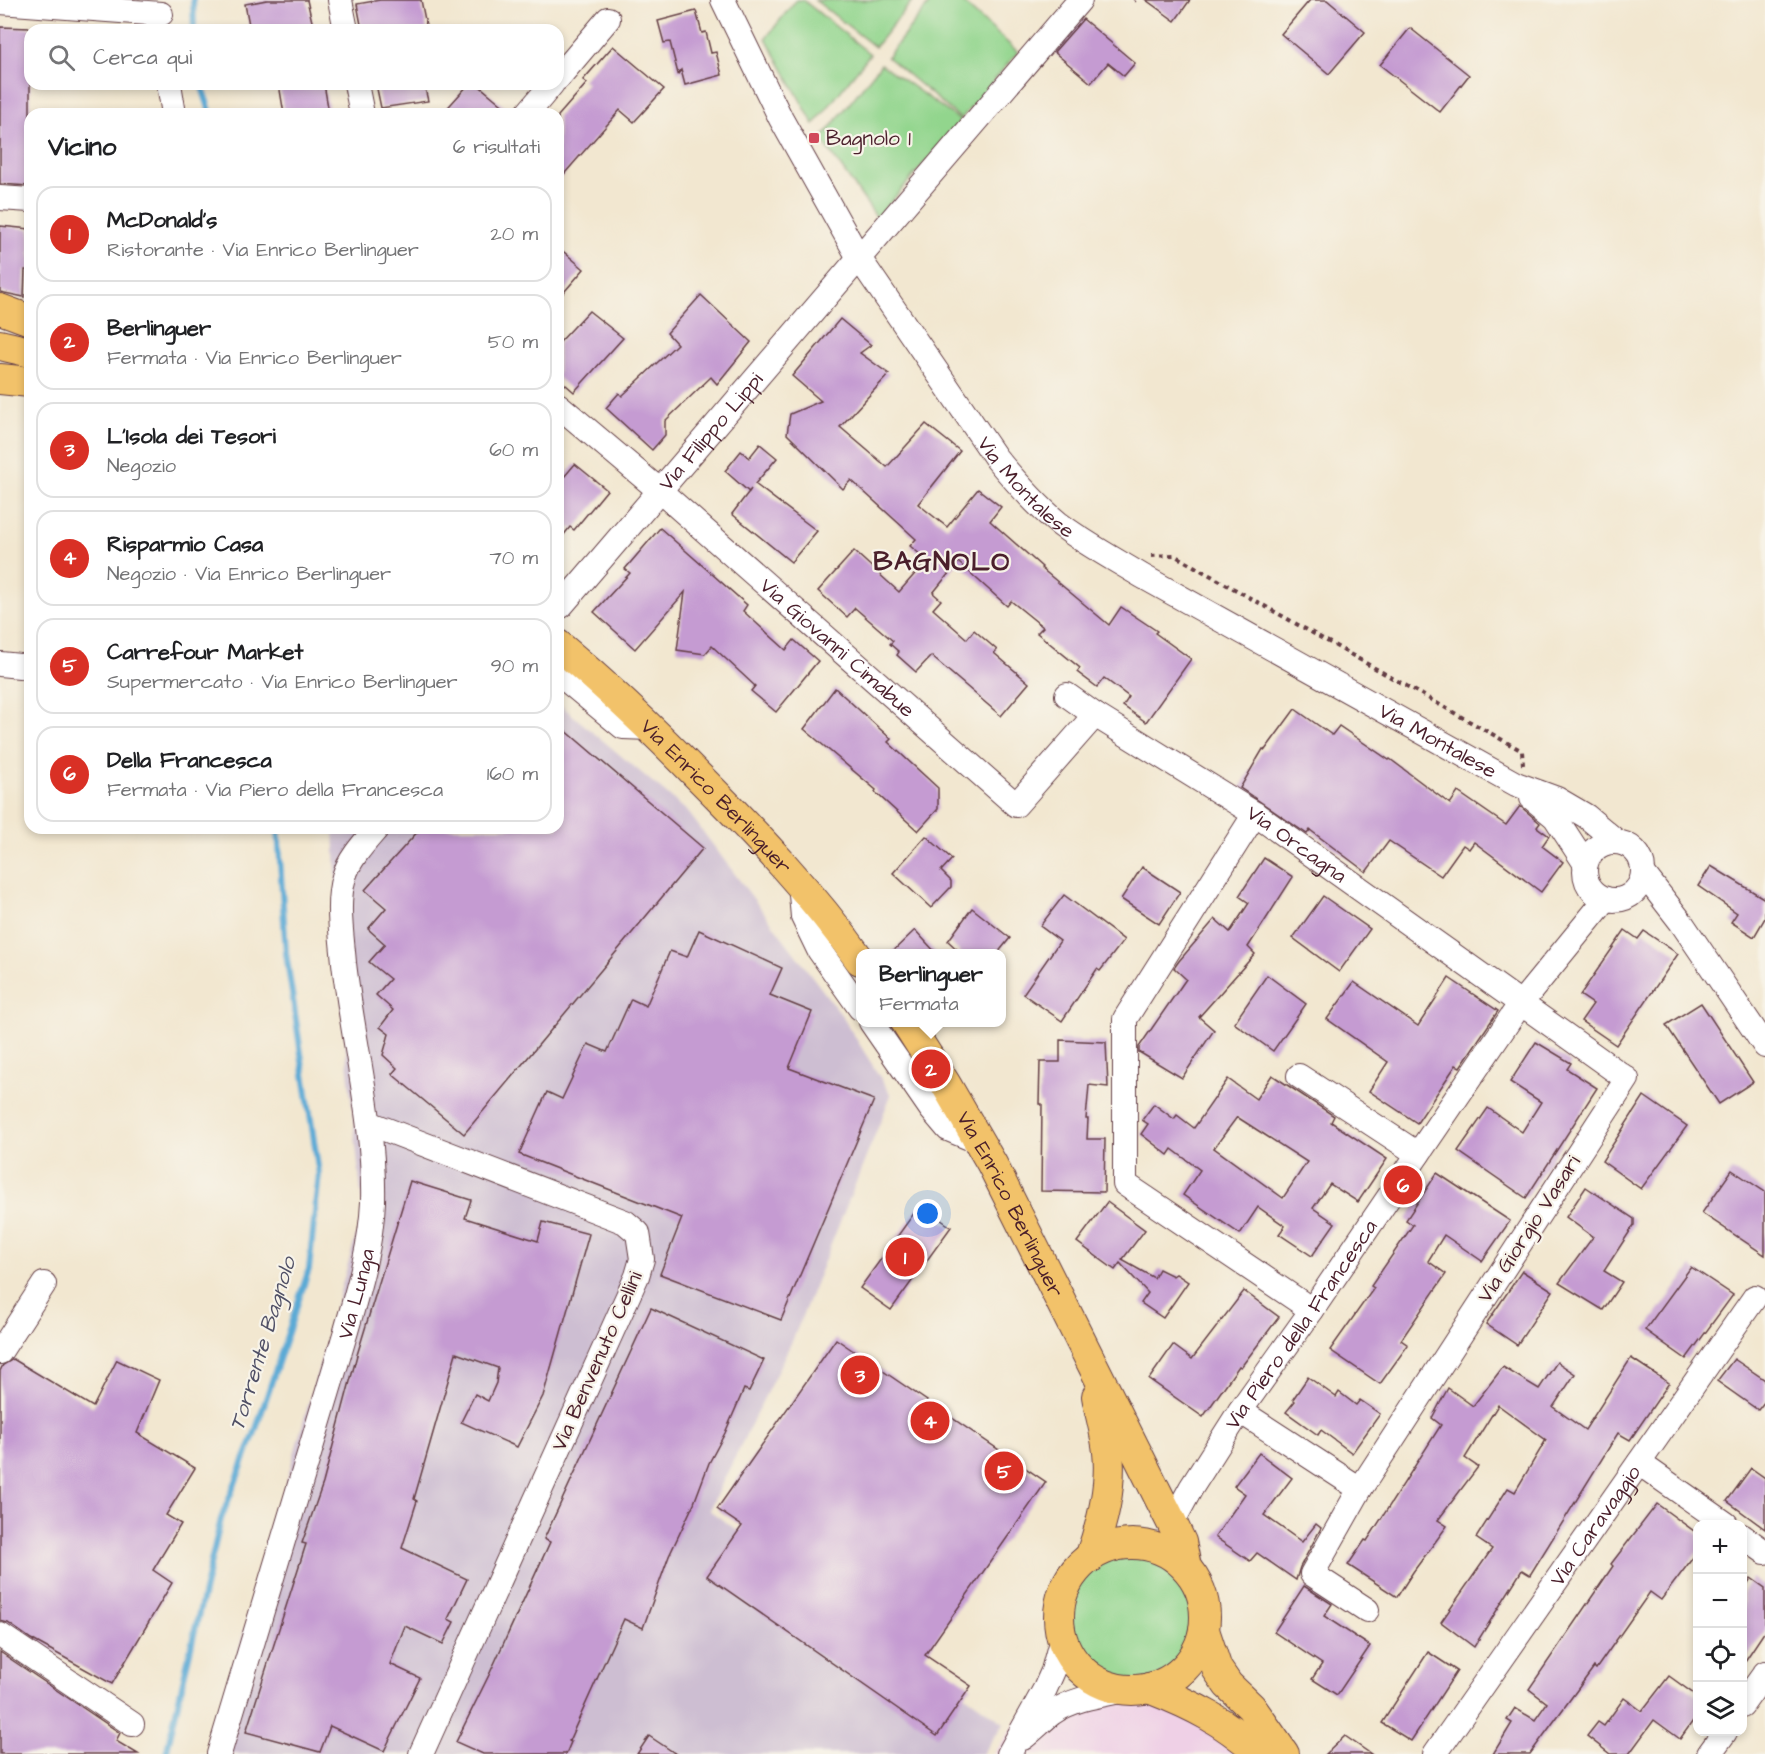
<!DOCTYPE html>
<html lang="it">
<meta charset="utf-8">
<style>
body{margin:0;font-family:"Architects Daughter",sans-serif;background:#f6f6f6;color:#202124}
.controls{position:absolute;right:18px;bottom:18px;display:grid;overflow:hidden;border-radius:12px;box-shadow:0 3px 9px #0003}
.controls button{width:54px;height:54px;display:grid;place-items:center;padding:0;border:0;border-bottom:2px solid #e0e0e0;background:#fff;color:#202124;font:30px sans-serif}
.you{position:absolute;left:928px;top:1214px;width:21px;height:21px;margin:-15px;border:4px solid #fff;border-radius:50%;background:#1a73e8;box-shadow:0 0 0 9px #1a73e833}
.badge{display:grid;place-items:center;width:39px;height:39px;border-radius:50%;background:#d93025;color:#fff;font-size:20px;font-weight:700}
.pin{position:absolute;translate:-50% -50%;border:3px solid #fff;box-shadow:0 2px 6px #0006}
.popup{position:absolute;left:856px;top:949px;width:150px;height:78px;box-sizing:border-box;display:grid;place-content:center;border-radius:12px;background:#fff;filter:drop-shadow(0 2px 4px #0005);font-size:20px;white-space:nowrap;color:#757577}
.popup b{font-size:22px;color:#202124}
.popup::after{content:'';position:absolute;left:50%;top:100%;margin-left:-12px;border:12px solid transparent;border-top-color:#fff}
.list{margin:0;padding:0;list-style:none}
h2{display:flex;justify-content:space-between;align-items:center;height:78px;margin:0;padding:0 24px;font-size:26px}
h2 small{font-size:20px;font-weight:400;color:#757577}
.list li{display:grid;grid-template-columns:39px 1fr auto;gap:18px;align-items:center;box-sizing:border-box;height:96px;margin:0 12px 12px;padding:0 12px;border:2px solid #e0e0e0;border-radius:18px}
.list b{display:block;font-size:22px;white-space:nowrap}
.list p{margin:0;font-size:20px;white-space:nowrap;color:#757577}
.list em{font-size:20px;font-style:normal;color:#757577}
.icon{flex:none;width:33px;height:33px;fill:none;stroke:currentColor;stroke-width:2;stroke-linecap:round;stroke-linejoin:round}
.map{position:relative;flex:none;width:1765px;height:1754px;overflow:hidden}
.search{position:absolute;background:#fff;box-shadow:0 3px 9px #0003;left:24px;top:24px;width:540px;height:66px;display:flex;align-items:center;gap:15px;box-sizing:border-box;padding:0 21px;border-radius:18px;color:#757577;font-size:22px}
.panel{position:absolute;background:#fff;box-shadow:0 3px 9px #0003;left:24px;top:108px;width:540px;height:726px;border-radius:18px}
.map>svg:first-child{display:block}
.built{fill:#efd0e6}
.industrial{fill:#cdbed2}
.green{fill:#92d58d;stroke:#6e7a5c;stroke-width:1.5}
.lines{fill:none;stroke-linecap:round;stroke-linejoin:round}
.stream{stroke:#5caad5;stroke-width:6}
.building{fill:#c59bd2;fill-rule:evenodd}
.minor-casing{stroke:#633d44;stroke-width:26}
.major-casing{stroke:#633d44;stroke-width:32}
.path{stroke:#633d44;stroke-width:4;stroke-dasharray:4.5 4.5;stroke-linecap:butt}
.minor{stroke:#fff;stroke-width:24}
.major{stroke:#f2c26a;stroke-width:30}
.poi-dot{fill:#d1495b;stroke:#f7f3e8;stroke-width:2}
.labels{text-anchor:middle;dominant-baseline:central;stroke-width:4.5;stroke-linejoin:round;paint-order:stroke}
.poi-label{font-size:21px;fill:#4a1f2b;stroke:#f7f3e8;text-anchor:start}
.street-label{font-size:21px;fill:#4a1f2b;stroke:#f7f3e8}
.water-label{font-size:22px;font-style:italic;fill:#505066;stroke:#f7f3e8}
.district-label{font-size:27px;font-weight:bold;letter-spacing:1.5px;fill:#4a1f2b;stroke:#f7f3e8}
</style>
<div class="map">
<svg width="1765" height="1754" viewBox="0 0 1765 1754">
<rect width="100%" height="100%" fill="#f7f3e8"/>
<filter id="ink" filterUnits="userSpaceOnUse"><feTurbulence type="fractalNoise" baseFrequency=".0167" numOctaves="2"/><feDisplacementMap in="SourceGraphic" scale="12" xChannelSelector="R" yChannelSelector="G"/><feConvolveMatrix kernelMatrix="1 2 1 2 8 2 1 2 1" color-interpolation-filters="sRGB"/></filter>
<filter id="wash" filterUnits="userSpaceOnUse"><feTurbulence type="fractalNoise" baseFrequency=".008" numOctaves="4" result="noise"/><feDisplacementMap in="SourceGraphic" scale="24" xChannelSelector="R" yChannelSelector="G"/><feGaussianBlur stdDeviation="1.35" result="paint"/><feColorMatrix in="noise" values="0 0 0 0 0 0 0 0 0 0 0 0 0 0 0 0 0 1.4 0 .05"/><feComposite in="paint" operator="in"/></filter>
<g filter="url(#wash)">
<rect width="100%" height="100%" fill="#f2e7d0"/>
<path class="built" d="M1144 1697 1188 1714 1244 1754H994L1018 1720 1094 1699Z"/>
<path class="industrial" d="M558 703 688 812 842 1016 891 1095 793 1339 709 1510 1004 1723 982 1754H209L363 1211 342 1014 334 828H558Z"/>
<g class="green">
<path d="M796 0H803L870 54 814 125 766 38Z"/>
<path d="M815 0H913L875 47Z"/>
<path d="M932 0H960L1018 52 961 119 887 57Z"/>
<path d="M881 64 961 121 877 218 821 139Z"/>
<circle cx="1132" cy="1617" r="65"/>
</g>
<g class="lines">
<g class="stream">
<path d="M193 0 194 30"/>
<path d="M201 84 211 114"/>
<path d="M166 1754 221 1519 254 1435 309 1269 319 1174 286 953 278 828"/>
</g>
</g>
<g id="blocks">
<g class="building">
<path d="M267 0H307L313 26 286 30H250L245 4Z"/>
<path d="M380 0H421L427 30H362L357 4Z"/>
<path d="M1146 0H1190L1175 21Z"/>
<path d="M1310 0H1327L1365 32 1329 74 1281 34Z"/>
<path d="M696 11 702 33 706 32 711 53 716 52 722 75 685 85 681 70 678 74 670 42 664 43 658 21Z"/>
<path d="M1083 19 1135 63 1124 76 1108 63 1091 83 1054 52Z"/>
<path d="M0 27 30 28V186L0 184Z"/>
<path d="M1410 28 1469 75 1440 112 1380 65Z"/>
<path d="M613 46 664 89 634 122 620 110 558 181V116L587 83 583 80Z"/>
<path d="M279 84H324L329 113 284 114Z"/>
<path d="M376 84H424L428 101 381 108Z"/>
<path d="M469 84H477L513 114H442Z"/>
<path d="M0 226 30 229V270H25L24 297 0 292Z"/>
<path d="M558 247 584 269 558 299Z"/>
<path d="M701 295 751 342 717 384 711 377 665 421V435L652 450 606 408 619 393 622 396 677 344 667 333Z"/>
<path d="M589 311 623 338 574 392 558 378V344Z"/>
<path d="M840 319 871 345 860 353 889 374 840 427 887 467 926 424 960 451 918 504 947 527 978 489 1001 507 990 521 1042 567 1041 568 1109 625 1121 607 1157 631 1155 633 1191 659 1146 722 1123 706 1129 697 1104 678 1097 687 1077 672 1080 668 1037 633 1043 627 1011 601 1007 606 958 562 933 593 941 600 933 609 967 639 974 630 997 650 994 653 1029 683 1001 716 931 656 916 672 897 655 899 652 890 644 893 641 855 608 847 617 818 591 854 551 899 592 927 560 910 546 916 539 851 480 843 489 787 434 790 414 821 401 792 376Z"/>
<path d="M760 444 777 458 755 484 817 531 791 562 732 514 751 489 749 492 725 471 741 451 749 458Z"/>
<path d="M575 464 607 490 574 530 570 527 558 542V484Z"/>
<path d="M660 528 747 605 743 611 786 650 794 640 818 661 776 712 751 691 755 686 712 646 705 654 677 650 685 592 635 649 594 612 630 573 625 569Z"/>
<path d="M835 688 891 739 888 742 938 788V809L918 831 875 792 876 790 804 729Z"/>
<path d="M1295 709 1332 735 1339 726 1389 760 1390 759 1450 804 1458 792 1506 825 1520 806 1540 823 1537 827 1549 836 1542 846 1563 862 1541 892 1474 842 1469 849 1463 845 1441 876 1389 841 1366 872 1310 830 1307 834 1240 788 1263 749 1265 750Z"/>
<path d="M558 724 703 848 464 1134 392 1074 397 1068 383 1055 389 1034 380 1027 393 1010 376 995 390 979 369 962 385 944 368 929 386 908 365 890 421 828H558Z"/>
<path d="M926 836 952 859 941 871 951 881V887L931 908 893 873Z"/>
<path d="M1264 858 1293 877 1248 947 1255 954 1199 1017 1214 1030 1182 1078 1139 1052V1047L1186 979 1174 968 1179 961 1215 919 1230 932 1249 903 1239 896Z"/>
<path d="M1711 866 1765 899V918L1754 937 1731 922 1737 913 1698 886Z"/>
<path d="M1142 867 1180 892 1159 924 1121 899Z"/>
<path d="M1064 895 1124 940 1100 971 1097 969 1062 1021 1023 994 1060 941 1040 926Z"/>
<path d="M1323 896 1370 929 1339 972 1293 938Z"/>
<path d="M972 908 1010 938 997 954H962L948 941Z"/>
<path d="M699 930 782 968 770 995 812 1012 789 1068 874 1100 781 1320 660 1274 682 1218 519 1154 547 1092 562 1099 588 1044 607 1052 631 999 646 1006 670 951 687 957Z"/>
<path d="M915 930 937 954H890Z"/>
<path d="M1625 930 1638 939 1644 931 1678 954 1616 1045 1581 1021 1593 1004 1580 995Z"/>
<path d="M1267 975 1306 1004 1273 1051 1234 1023Z"/>
<path d="M1449 978 1498 1011 1460 1067 1456 1065 1417 1123 1369 1091 1388 1062 1327 1019 1354 982 1418 1026Z"/>
<path d="M1701 1003 1753 1082 1719 1104 1666 1025Z"/>
<path d="M1060 1040 1106 1042 1108 1087 1089 1085 1086 1119H1088L1087 1139H1105L1104 1192 1041 1191 1042 1104H1039L1040 1062H1060Z"/>
<path d="M1536 1042 1571 1063 1567 1069 1597 1088 1526 1198 1458 1151 1488 1108 1522 1132 1541 1102 1510 1082Z"/>
<path d="M1272 1075 1334 1116 1331 1122 1387 1159 1358 1202 1330 1184 1313 1208 1335 1223 1312 1256 1279 1234 1285 1226 1258 1207 1240 1234 1183 1195 1200 1170 1172 1149 1168 1155 1141 1134 1148 1124 1142 1120 1154 1104 1174 1119 1177 1115 1194 1128 1228 1079 1256 1099ZM1237 1117 1307 1162 1283 1198 1214 1148Z"/>
<path d="M1644 1096 1687 1126 1641 1189 1602 1161Z"/>
<path d="M1732 1170 1765 1192V1255L1702 1213Z"/>
<path d="M1437 1173 1510 1221 1482 1261 1444 1235 1428 1261 1446 1274 1401 1340 1408 1345 1380 1384 1330 1350 1374 1288 1371 1286 1413 1225 1406 1220Z"/>
<path d="M410 1181 471 1200 465 1218 538 1241 543 1222 589 1234 543 1396 517 1447 461 1422 475 1394 488 1401 496 1383 498 1368 456 1353 414 1499 417 1501 402 1548 467 1579 448 1619 454 1622 443 1644 405 1626 390 1664 420 1678 384 1751 330 1726 320 1752 246 1732 306 1544 302 1543 323 1483 357 1355Z"/>
<path d="M1586 1187 1634 1219V1225L1604 1271 1622 1282 1603 1310 1559 1283 1593 1237 1566 1217Z"/>
<path d="M1107 1202 1145 1230 1122 1260 1154 1278 1159 1269 1173 1276 1176 1274 1188 1282 1163 1318 1141 1303 1148 1293 1120 1263 1115 1270 1077 1242Z"/>
<path d="M920 1205 951 1227 891 1310 860 1288Z"/>
<path d="M1691 1267 1733 1295 1686 1359 1645 1330Z"/>
<path d="M1522 1271 1553 1291 1517 1345 1486 1324Z"/>
<path d="M1244 1291 1279 1317 1241 1367 1239 1366 1203 1417 1149 1379 1173 1345 1192 1359Z"/>
<path d="M651 1308 764 1360 749 1391 744 1389 725 1433 709 1463 694 1503 669 1556 643 1628 624 1619 569 1741 571 1742 566 1754H483L456 1742 489 1675 550 1542 544 1539Z"/>
<path d="M836 1339 1046 1482 925 1655 971 1686 937 1736 707 1576 742 1526 717 1509Z"/>
<path d="M1631 1358 1669 1383 1630 1440 1618 1433 1530 1575 1522 1570 1474 1647 1441 1622 1492 1549 1476 1538 1508 1488 1515 1492 1546 1440 1498 1405 1465 1458 1478 1467 1438 1520 1447 1526 1413 1572 1397 1597 1348 1565 1365 1540 1367 1541 1441 1425 1432 1418 1448 1388 1473 1406 1503 1367 1539 1389 1557 1362 1575 1374 1553 1407 1585 1430Z"/>
<path d="M13 1359 93 1407 117 1360 159 1380 137 1433 195 1468 166 1515 181 1524 153 1570 172 1583 112 1684 31 1639 8 1623 0 1621V1371L3 1365Z"/>
<path d="M1734 1359 1765 1380V1401L1758 1410 1717 1381Z"/>
<path d="M1308 1377 1336 1397 1339 1392 1356 1405 1360 1400 1380 1414 1352 1453 1321 1430 1318 1435 1286 1412 1295 1401 1293 1399Z"/>
<path d="M1259 1453 1292 1478 1264 1515 1302 1542 1316 1524 1321 1528 1300 1567 1296 1580 1257 1553 1250 1561 1215 1537 1245 1494 1234 1486Z"/>
<path d="M1751 1468 1765 1478V1529L1727 1501Z"/>
<path d="M1657 1504 1698 1534V1551L1661 1600 1650 1592 1596 1669 1594 1667 1530 1754H1493L1512 1723 1507 1720 1515 1708 1535 1720 1547 1703 1529 1689 1613 1566 1611 1564Z"/>
<path d="M1751 1578 1765 1588V1631L1743 1664V1591Z"/>
<path d="M1304 1586 1332 1604 1324 1616 1370 1646 1337 1695 1312 1679 1322 1664 1274 1632Z"/>
<path d="M0 1652 120 1733 116 1741 138 1754H0Z"/>
<path d="M1428 1652 1457 1671 1411 1741 1382 1723Z"/>
<path d="M1669 1676 1698 1697V1714L1680 1739 1654 1720 1629 1754H1610L1587 1736 1598 1722 1604 1726 1624 1698 1642 1711Z"/>
<path d="M649 1736 676 1754H637Z"/>
<path d="M1345 1736 1371 1754H1326Z"/>
</g>
</g>
</g>
<g filter="url(#ink)">
<use href="#blocks" fill-opacity="0" stroke="#633d44" stroke-width="1.5"/>
<g class="lines">
<g class="minor-casing">
<g id="minor">
<path d="M340 0 346 30"/>
<path id="s1" d="M723 0 781 119 859 258 996 458C1015 481 1035 504 1058 523 1084 543 1114 559 1142 576L1516 784 1557 799 1586 816 1616 841"/>
<path d="M0 2 161 14"/>
<path d="M558 78 608 19"/>
<path d="M169 84 174 114"/>
<path d="M356 84 362 114"/>
<path d="M527 114 552 84"/>
<path d="M0 198 30 200"/>
<path id="s2" d="M558 405 660 491 1016 805 1095 715"/>
<path id="s3" d="M561 606 1080 0"/>
<path d="M0 664 30 667"/>
<path d="M558 673 623 727 650 728"/>
<path id="s4" d="M1067 695 1095 715 1255 814 1627 1079 1360 1489 1240 1411"/>
<path d="M1532 798 1555 817 1585 863"/>
<path d="M1255 814 1125 1019V1184L1312 1310"/>
<circle cx="1614" cy="871" r="29"/>
<path d="M1643 873 1681 922 1765 1046"/>
<path d="M800 883 803 917 819 950 860 1008"/>
<path d="M871 1022 931 1109 948 1129 979 1142"/>
<path d="M1299 1076 1418 1154"/>
<path d="M369 1123 625 1222 638 1233 642 1259 637 1276 421 1754"/>
<path d="M0 1352 44 1284"/>
<path d="M1639 1463 1726 1524"/>
<path d="M1360 1489 1312 1574 1367 1610"/>
<path id="s5" d="M1172 1523 1191 1488 1240 1411 1312 1310 1521 1003 1606 899"/>
<path d="M1742 1536 1765 1552"/>
<path d="M0 1635 132 1724"/>
<path d="M1742 1705 1765 1673"/>
<path d="M1023 1738C1033 1730 1042 1721 1052 1713 1074 1698 1101 1695 1126 1690"/>
<path id="s6" d="M219 1754 346 1331C358 1289 371 1247 373 1202 375 1122 353 1043 344 963 342 937 336 902 344 877 349 859 365 842 377 828"/>
<path d="M1009 1754 1045 1689 1053 1671 1062 1638"/>
<path id="s7" d="M1435 1754 1755 1297"/>
<path d="M1709 1754 1725 1732"/>
</g>
</g>
<g class="major-casing">
<g id="major">
<path d="M0 309 30 320"/>
<path d="M0 345 30 352"/>
<path d="M0 379 30 382"/>
<path id="s8" d="M558 645C607 686 653 730 698 776 756 834 812 893 860 960"/>
<path id="s9" d="M906 1022 945 1083 992 1164 1172 1523 1181 1542 1186 1567"/>
<circle cx="1132" cy="1617" r="73"/>
<path d="M1090 1558C1102 1524 1112 1487 1108 1452 1106 1433 1100 1414 1097 1396"/>
<path d="M1204 1630 1217 1669 1228 1685 1251 1707 1284 1754"/>
<path d="M1149 1688C1195 1706 1224 1721 1261 1754"/>
</g>
</g>
<g class="path">
<path d="M1134 1 1135 0"/>
<path d="M1151 556 1174 555 1522 751 1523 765"/>
</g>
<use href="#minor" class="minor"/>
<use href="#major" class="major"/>
</g>
</g>
<rect class="poi-dot" x="808" y="132" width="12" height="12" rx="3"/>
<g class="labels">
<g class="poi-label">
<text x="826" y="138">Bagnolo 1</text>
</g>
<g class="street-label">
<text stroke="none"><textPath href="#s3" startOffset="230">Via Filippo Lippi</textPath></text>
<text stroke="none"><textPath href="#s1" startOffset="576">Via Montalese</textPath></text>
<text stroke="none"><textPath href="#s2" startOffset="370">Via Giovanni Cimabue</textPath></text>
<text stroke="none"><textPath href="#s1" startOffset="1062">Via Montalese</textPath></text>
<text stroke="none"><textPath href="#s8" startOffset="219">Via Enrico Berlinguer</textPath></text>
<text stroke="none"><textPath href="#s4" startOffset="274">Via Orcagna</textPath></text>
<text stroke="none"><textPath href="#s9" startOffset="210">Via Enrico Berlinguer</textPath></text>
<text transform="translate(1529 1229) rotate(-57)">Via Giorgio Vasari</text>
<text stroke="none"><textPath href="#s6" startOffset="480">Via Lunga</textPath></text>
<text stroke="none"><textPath href="#s5" startOffset="237">Via Piero della Francesca</textPath></text>
<text transform="translate(597 1361) rotate(-66)">Via Benvenuto Cellini</text>
<text stroke="none"><textPath href="#s7" startOffset="279">Via Caravaggio</textPath></text>
</g>
<g class="water-label">
<text transform="translate(263 1344) rotate(-73)">Torrente Bagnolo</text>
</g>
<g class="district-label">
<text x="942" y="562">BAGNOLO</text>
</g>
</g>
</svg>
<div class="controls">
<button>+</button>
<button>−</button>
<button><svg class="icon" aria-label="locate" viewBox="0 0 24 24"><circle cx="12" cy="12" r="6"/><path d="M12 2v4M12 18v4M2 12h4M18 12h4"/></svg></button>
<button><svg class="icon" aria-label="layers" viewBox="0 0 24 24"><path d="M12 4l9 5-9 5-9-5zM3 14l9 5 9-5"/></svg></button>
</div>
<div class="you"></div>
<div class="pin badge" style="left:905px;top:1257px">1</div>
<div class="pin badge" style="left:931px;top:1069px">2</div>
<div class="popup"><b>Berlinguer</b>Fermata</div>
<div class="pin badge" style="left:860px;top:1375px">3</div>
<div class="pin badge" style="left:930px;top:1421px">4</div>
<div class="pin badge" style="left:1004px;top:1471px">5</div>
<div class="pin badge" style="left:1403px;top:1185px">6</div>
<div class="search"><svg class="icon" aria-label="search" viewBox="0 0 24 24"><circle cx="10" cy="10" r="6"/><path d="M15 15l6 6"/></svg>Cerca qui</div>
<section class="panel">
<h2>Vicino<small>6 risultati</small></h2>
<ul class="list">
<li><span class="badge">1</span><div><b>McDonald's</b><p>Ristorante · Via Enrico Berlinguer</p></div><em>20 m</em></li>
<li><span class="badge">2</span><div><b>Berlinguer</b><p>Fermata · Via Enrico Berlinguer</p></div><em>50 m</em></li>
<li><span class="badge">3</span><div><b>L'Isola dei Tesori</b><p>Negozio</p></div><em>60 m</em></li>
<li><span class="badge">4</span><div><b>Risparmio Casa</b><p>Negozio · Via Enrico Berlinguer</p></div><em>70 m</em></li>
<li><span class="badge">5</span><div><b>Carrefour Market</b><p>Supermercato · Via Enrico Berlinguer</p></div><em>90 m</em></li>
<li><span class="badge">6</span><div><b>Della Francesca</b><p>Fermata · Via Piero della Francesca</p></div><em>160 m</em></li>
</ul>
</section>
</div>
